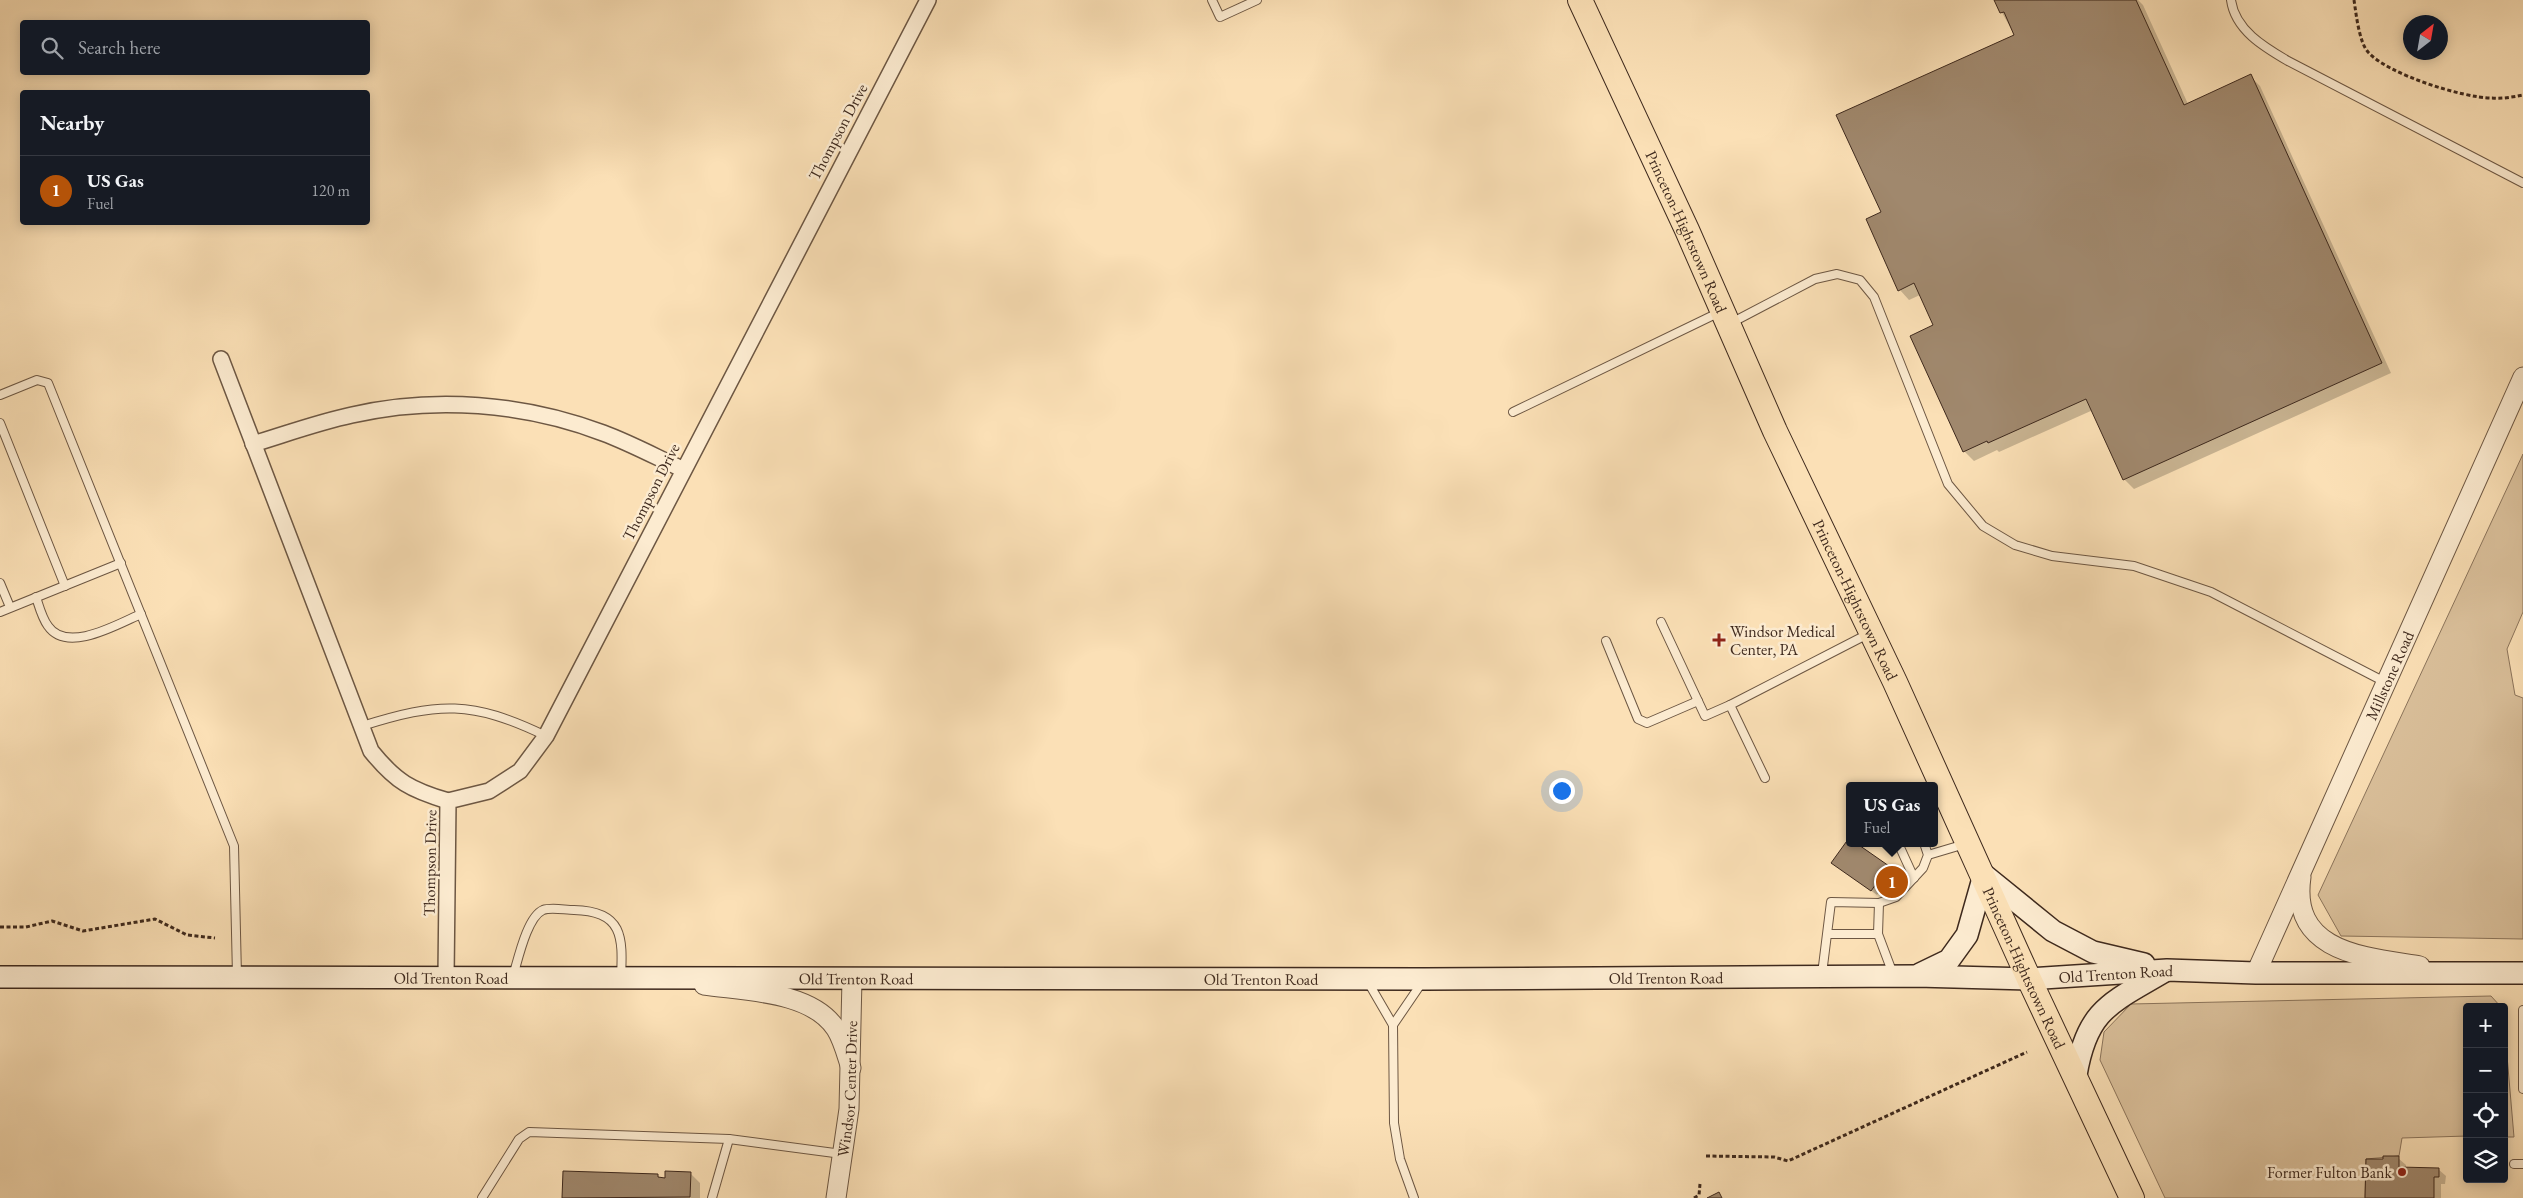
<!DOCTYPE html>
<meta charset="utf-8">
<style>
body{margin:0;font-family:"EB Garamond",serif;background:#242831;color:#f1f3f6}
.controls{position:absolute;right:15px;bottom:15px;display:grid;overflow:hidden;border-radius:5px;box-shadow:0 2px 12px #0003}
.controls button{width:45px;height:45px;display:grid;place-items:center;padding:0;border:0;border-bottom:1px solid #363941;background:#171b24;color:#f1f3f6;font:25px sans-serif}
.compass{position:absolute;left:2403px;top:15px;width:45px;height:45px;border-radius:50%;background:#171b24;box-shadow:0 2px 12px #0003;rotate:31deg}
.you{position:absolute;left:1561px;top:790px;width:18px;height:18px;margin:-12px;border:4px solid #fff;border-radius:50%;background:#1a73e8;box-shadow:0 0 0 8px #1a73e833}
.badge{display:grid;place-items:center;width:32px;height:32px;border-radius:50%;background:#b45309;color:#fff;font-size:16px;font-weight:700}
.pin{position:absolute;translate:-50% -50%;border:2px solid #fff;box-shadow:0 1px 5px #0006}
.popup{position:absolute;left:1846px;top:782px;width:92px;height:65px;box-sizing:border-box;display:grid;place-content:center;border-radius:5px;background:#171b24;filter:drop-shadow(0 1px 4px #0005);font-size:16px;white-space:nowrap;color:#9ea1a6}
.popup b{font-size:19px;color:#f1f3f6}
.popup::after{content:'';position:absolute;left:50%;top:100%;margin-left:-10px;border:10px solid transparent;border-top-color:#171b24}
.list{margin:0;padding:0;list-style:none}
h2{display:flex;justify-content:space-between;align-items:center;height:65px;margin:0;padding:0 20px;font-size:21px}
h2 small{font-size:16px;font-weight:400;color:#9ea1a6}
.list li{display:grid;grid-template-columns:32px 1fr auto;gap:15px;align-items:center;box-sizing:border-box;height:70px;padding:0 20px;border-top:1px solid #363941}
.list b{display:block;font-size:19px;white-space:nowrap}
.list p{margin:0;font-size:16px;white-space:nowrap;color:#9ea1a6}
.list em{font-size:16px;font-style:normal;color:#9ea1a6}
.icon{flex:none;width:28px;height:28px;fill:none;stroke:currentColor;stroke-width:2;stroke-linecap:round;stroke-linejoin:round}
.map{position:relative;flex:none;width:2523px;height:1198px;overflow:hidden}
.search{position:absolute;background:#171b24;box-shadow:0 2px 12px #0003;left:20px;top:20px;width:350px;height:55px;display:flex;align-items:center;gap:12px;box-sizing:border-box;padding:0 18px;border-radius:5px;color:#9ea1a6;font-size:19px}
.panel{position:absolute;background:#171b24;box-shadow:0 2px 12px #0003;left:20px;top:90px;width:350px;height:135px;border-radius:5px}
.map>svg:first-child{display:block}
.green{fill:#dbc19c;stroke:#8c755c}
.shadow{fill:#0003}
.building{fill:#a0886d;stroke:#3e291d}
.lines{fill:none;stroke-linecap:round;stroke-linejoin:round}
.service-casing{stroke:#6d5743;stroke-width:10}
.minor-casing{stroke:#6d5743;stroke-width:18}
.tertiary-casing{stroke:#6d5743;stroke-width:21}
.secondary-casing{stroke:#3e291d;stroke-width:24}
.primary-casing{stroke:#3e291d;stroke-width:26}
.path{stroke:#3e291d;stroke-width:3;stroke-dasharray:4 2.5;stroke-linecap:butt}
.service{stroke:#fcebd0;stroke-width:8}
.minor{stroke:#fcebd0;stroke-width:15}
.tertiary{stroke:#fcebd0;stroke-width:19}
.secondary{stroke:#fcebd0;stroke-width:21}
.primary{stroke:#fbe0b6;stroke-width:24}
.poi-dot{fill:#8f2418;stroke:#fcebd0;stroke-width:2}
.labels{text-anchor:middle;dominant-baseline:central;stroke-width:5;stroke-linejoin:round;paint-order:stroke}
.street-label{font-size:16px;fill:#3e291d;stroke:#fcebd0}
.poi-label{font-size:16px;fill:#3e291d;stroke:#fcebd0;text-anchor:start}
</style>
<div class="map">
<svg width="2523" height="1198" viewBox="0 0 2523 1198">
<rect width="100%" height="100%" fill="#fbe0b6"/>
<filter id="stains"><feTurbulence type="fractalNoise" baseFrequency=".004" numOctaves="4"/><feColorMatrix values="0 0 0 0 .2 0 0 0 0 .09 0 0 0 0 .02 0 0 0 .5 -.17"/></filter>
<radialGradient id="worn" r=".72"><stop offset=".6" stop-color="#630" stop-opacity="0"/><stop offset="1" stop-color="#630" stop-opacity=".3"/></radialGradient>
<g class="green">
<path d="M2523 454V612L2507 649 2515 695 2523 698V939L2341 936 2318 895Z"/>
<path d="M2491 996 2501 1007H2467V1136L2402 1138 2399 1156 2366 1159 2365 1198H2165L2100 1060 2104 1032 2131 1004Z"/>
<path d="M2504 1021 2514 1137H2504Z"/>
</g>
<g class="shadow">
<path d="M1995 0H2138L2143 5 2188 104 2250 76 2260 86 2391 373 2134 489 2124 479 2093 410 1999 452 1997 450 1974 461 1964 451 1935 326 1920 295 1909 300 1900 290 1883 213 2015 36Z"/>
<path d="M1849 840 1850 843 1893 872 1877 895 1838 867Z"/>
<path d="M2398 1158 2406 1165V1169H2438L2446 1176 2445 1184H2441V1198H2367V1160Z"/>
<path d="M564 1172 657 1175 661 1179H666L690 1173 700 1183V1198H563Z"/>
</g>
<g class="building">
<path d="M1994 0H2136L2184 105 2251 74 2382 363 2123 480 2086 399 1988 443 1987 441 1963 452 1910 336 1933 325 1914 283 1898 291 1866 219 1881 212 1836 115 2014 35 2004 12 2000 13Z"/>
<path d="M1849 838 1850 843H1856L1889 866 1871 891 1831 863Z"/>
<path d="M2383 1156H2399V1167L2439 1168V1177H2434V1198H2365L2366 1159H2383Z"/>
<path d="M563 1171 658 1174V1177L665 1178V1171L691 1172 690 1197 562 1198Z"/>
<path d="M1719 1192 1722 1198H1707Z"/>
</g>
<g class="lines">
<g class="service-casing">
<g id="service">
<path d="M1212 0 1220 17 1257 0"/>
<path d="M2231 0C2235 30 2264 47 2288 61L2523 183"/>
<path d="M1731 323 1815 279 1837 274 1860 280 1874 297 1948 484 1983 526 2015 545 2052 556 2134 566 2211 592 2385 682"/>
<path d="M0 395 37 380 48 383 234 846 237 976"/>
<path d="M1513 412 1720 312"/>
<path d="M0 423 65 586"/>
<path d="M0 583 10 607"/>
<path d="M36 597C39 606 42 618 48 626 67 654 118 624 141 614"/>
<path d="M0 612 121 563"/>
<path d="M1661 622 1705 716 1730 705"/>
<path d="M1606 641 1638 719 1647 723 1698 701"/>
<path d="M362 726C439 702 471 700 546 736"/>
<path d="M1765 778 1730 705 1868 634"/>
<path d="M1898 843 1914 878"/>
<path d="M1928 855 1965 844"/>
<path d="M1828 934H1878L1893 974"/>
<path d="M1878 934 1879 903"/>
<path d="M1822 974 1831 902 1879 903 1896 897 1923 868 1928 855 1924 843"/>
<path d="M513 976C518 960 527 917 543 910 551 907 565 910 574 910 623 911 623 937 621 977"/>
<path d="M1368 982 1393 1025 1394 1123 1400 1159 1414 1198"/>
<path d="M2523 1010V1089"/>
<path d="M1393 1025 1423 981"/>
<path d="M2514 1164H2523"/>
<path d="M482 1198 519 1139 529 1132 729 1139 842 1154"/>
<path d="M712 1198 729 1139"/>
</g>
</g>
<g class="minor-casing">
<g id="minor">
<path d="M221 359 371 751C396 782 411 790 448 801"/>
<path d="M253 444C286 434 319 422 352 415 434 396 524 403 603 433 630 443 656 457 682 469"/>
<path d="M446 976 448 801 489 791 520 771 546 736 928 0"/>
</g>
</g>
<g class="tertiary-casing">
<g id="tertiary">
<path d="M2301 877C2290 953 2365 957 2420 966"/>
<path id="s1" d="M2256 973 2523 377"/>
<path d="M704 985C744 991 812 991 836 1029 843 1040 847 1056 851 1068"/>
<path id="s2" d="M836 1198 849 1109 852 979"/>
</g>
</g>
<g class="secondary-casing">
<g id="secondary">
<path d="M1920 974 1949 960 1967 935 1984 875 2053 931 2093 952 2144 964"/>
<path id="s3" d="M0 977 1424 979 1917 976 2029 979 2167 970 2256 973H2523"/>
<path d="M2076 1075C2087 1009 2111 1003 2165 971"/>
</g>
</g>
<g class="primary-casing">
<g id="primary">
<path id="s4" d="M1580 0 1687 230 1775 431 1895 682 2029 979 2132 1198"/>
</g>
</g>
<g class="path">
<path d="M2354 0C2356 13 2359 42 2368 52 2387 74 2463 98 2492 98 2502 99 2513 97 2523 95"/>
<path d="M0 927H26L52 921 83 931 155 919 187 935 215 938"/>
<path d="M1706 1156 1774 1157 1788 1161 2027 1052"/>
<path d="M1694 1198 1699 1195 1700 1184"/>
</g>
<use href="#service" class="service"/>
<use href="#minor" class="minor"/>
<use href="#tertiary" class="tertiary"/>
<use href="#secondary" class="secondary"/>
<use href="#primary" class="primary"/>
</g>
<g class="poi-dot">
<path d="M1716.5 632.5h5v5h5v5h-5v5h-5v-5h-5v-5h5z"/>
<circle cx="2402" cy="1172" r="5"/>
</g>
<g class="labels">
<g class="street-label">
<text transform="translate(838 132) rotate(-62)">Thompson Drive</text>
<text stroke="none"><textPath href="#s4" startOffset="255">Princeton-Hightstown Road</textPath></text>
<text transform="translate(651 492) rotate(-63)">Thompson Drive</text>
<text stroke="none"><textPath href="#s4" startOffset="660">Princeton-Hightstown Road</textPath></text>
<text stroke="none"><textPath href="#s1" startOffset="326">Millstone Road</textPath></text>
<text transform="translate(430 863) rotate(-89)">Thompson Drive</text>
<text stroke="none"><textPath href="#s4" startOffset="1065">Princeton-Hightstown Road</textPath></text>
<text stroke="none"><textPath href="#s3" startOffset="2116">Old Trenton Road</textPath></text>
<text stroke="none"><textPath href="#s3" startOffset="1666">Old Trenton Road</textPath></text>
<text stroke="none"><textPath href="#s3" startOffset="451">Old Trenton Road</textPath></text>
<text stroke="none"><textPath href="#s3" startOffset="856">Old Trenton Road</textPath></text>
<text stroke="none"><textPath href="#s3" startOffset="1261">Old Trenton Road</textPath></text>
<text stroke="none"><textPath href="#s2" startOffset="110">Windsor Center Drive</textPath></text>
</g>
<g class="poi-label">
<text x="1730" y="631">Windsor Medical<tspan x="1730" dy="18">Center, PA</tspan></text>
<text x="2392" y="1172" text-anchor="end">Former Fulton Bank</text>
</g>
</g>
<rect width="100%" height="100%" filter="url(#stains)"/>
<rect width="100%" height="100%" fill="url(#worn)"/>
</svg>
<div class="controls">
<button>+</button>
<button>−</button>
<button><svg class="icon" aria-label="locate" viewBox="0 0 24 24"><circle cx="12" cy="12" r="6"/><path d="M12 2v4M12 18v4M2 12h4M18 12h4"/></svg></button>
<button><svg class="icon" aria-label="layers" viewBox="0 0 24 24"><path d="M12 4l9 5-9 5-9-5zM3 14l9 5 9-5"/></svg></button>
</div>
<svg class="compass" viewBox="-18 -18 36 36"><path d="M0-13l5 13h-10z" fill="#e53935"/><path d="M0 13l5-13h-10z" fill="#9ea1a6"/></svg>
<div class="you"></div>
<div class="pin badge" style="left:1892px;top:882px">1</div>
<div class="popup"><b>US Gas</b>Fuel</div>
<div class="search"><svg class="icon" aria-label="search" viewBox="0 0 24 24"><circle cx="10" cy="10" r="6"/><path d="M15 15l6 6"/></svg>Search here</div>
<section class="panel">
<h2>Nearby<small></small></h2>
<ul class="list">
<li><span class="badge">1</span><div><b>US Gas</b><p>Fuel</p></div><em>120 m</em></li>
</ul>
</section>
</div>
